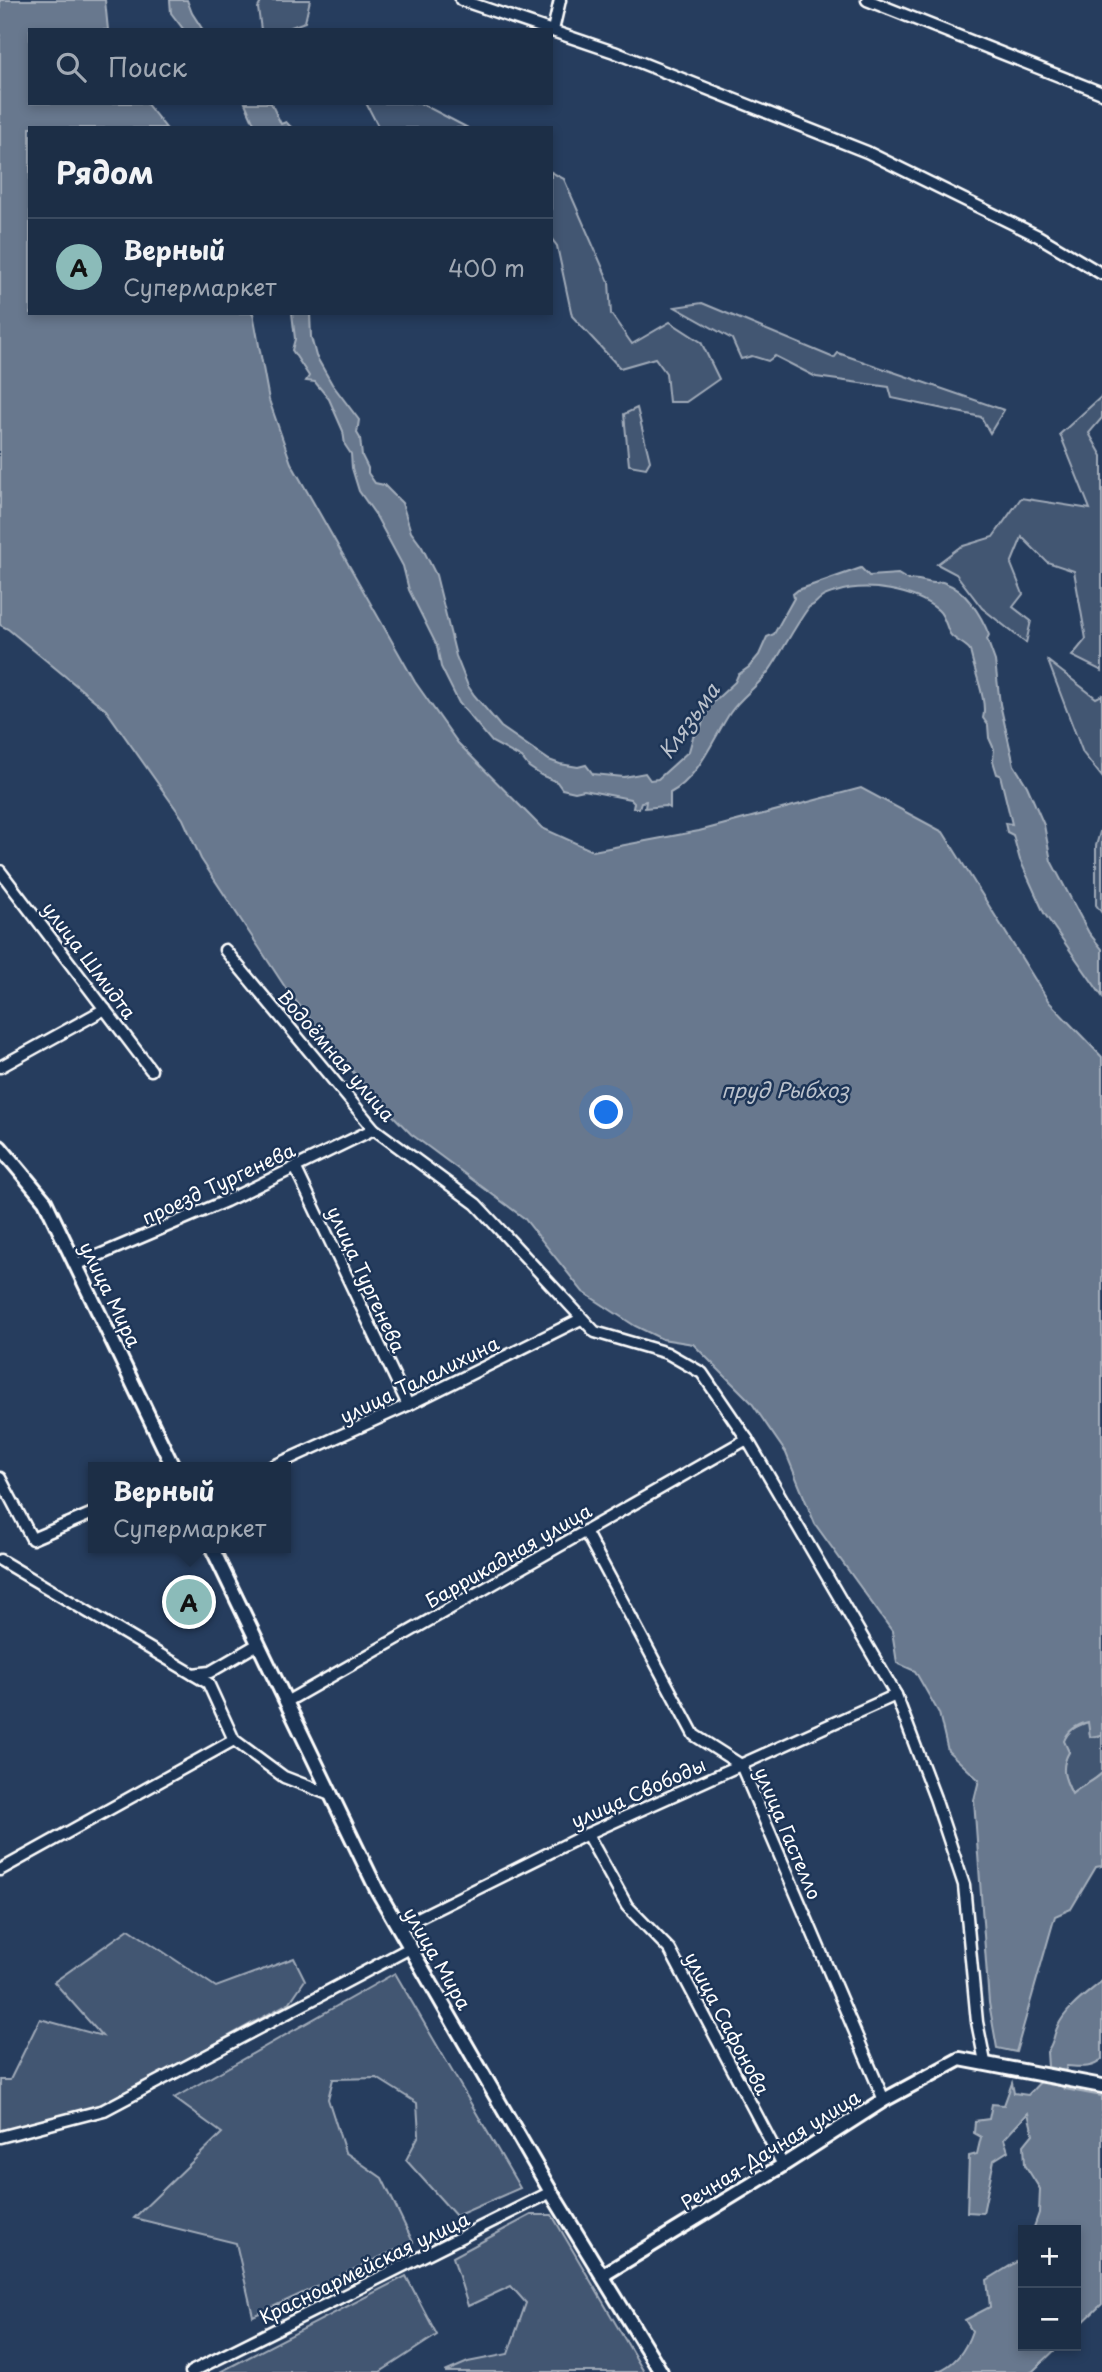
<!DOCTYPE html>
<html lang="ru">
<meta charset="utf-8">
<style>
body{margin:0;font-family:"Playpen Sans",sans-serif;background:#25364d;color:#f1f3f6}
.controls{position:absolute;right:21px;bottom:21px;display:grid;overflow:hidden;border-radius:0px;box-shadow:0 4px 10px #0003}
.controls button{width:63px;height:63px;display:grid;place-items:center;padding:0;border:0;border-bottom:2px solid #3a4a5f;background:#1c2e46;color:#f1f3f6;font:35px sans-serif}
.you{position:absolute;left:607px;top:1113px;width:24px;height:24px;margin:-18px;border:5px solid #fff;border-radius:50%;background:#1a73e8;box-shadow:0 0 0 10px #1a73e833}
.badge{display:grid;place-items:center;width:46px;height:46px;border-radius:50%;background:#8bbbb9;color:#111;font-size:23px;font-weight:700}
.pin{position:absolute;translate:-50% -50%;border:4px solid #fff;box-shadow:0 2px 7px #0006}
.popup{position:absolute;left:88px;top:1462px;width:203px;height:91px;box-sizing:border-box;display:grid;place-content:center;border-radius:0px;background:#1c2e46;filter:drop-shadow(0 2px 5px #0005);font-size:23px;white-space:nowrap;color:#a0a8b3}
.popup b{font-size:26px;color:#f1f3f6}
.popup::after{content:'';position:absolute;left:50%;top:100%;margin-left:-14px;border:14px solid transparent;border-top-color:#1c2e46}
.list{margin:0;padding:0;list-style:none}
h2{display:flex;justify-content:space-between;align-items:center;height:91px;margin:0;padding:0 28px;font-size:30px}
h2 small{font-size:23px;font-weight:400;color:#a0a8b3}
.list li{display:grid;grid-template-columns:46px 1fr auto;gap:21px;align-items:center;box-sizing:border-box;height:98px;padding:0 28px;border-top:2px solid #3a4a5f}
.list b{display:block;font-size:26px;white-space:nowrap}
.list p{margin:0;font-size:23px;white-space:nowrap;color:#a0a8b3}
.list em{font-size:23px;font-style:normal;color:#a0a8b3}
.icon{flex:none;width:38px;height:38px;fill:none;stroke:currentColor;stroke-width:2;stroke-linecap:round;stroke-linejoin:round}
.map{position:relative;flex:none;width:1102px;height:2372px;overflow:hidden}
.search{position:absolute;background:#1c2e46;box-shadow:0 4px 10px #0003;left:28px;top:28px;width:525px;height:77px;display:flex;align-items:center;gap:18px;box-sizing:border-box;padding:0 24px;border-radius:0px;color:#a0a8b3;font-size:26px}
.panel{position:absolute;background:#1c2e46;box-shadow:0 4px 10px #0003;left:28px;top:126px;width:525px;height:189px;border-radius:0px}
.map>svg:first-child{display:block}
.green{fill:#425672;stroke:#a0aab8;stroke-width:2}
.water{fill:#67788e;stroke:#a4aebb;stroke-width:2}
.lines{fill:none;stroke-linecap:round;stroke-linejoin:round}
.minor-casing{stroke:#fff;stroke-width:15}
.tertiary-casing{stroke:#fff;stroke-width:18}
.minor{stroke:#1d3557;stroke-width:10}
.tertiary{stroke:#1d3557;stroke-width:12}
.labels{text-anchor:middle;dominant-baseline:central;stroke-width:5;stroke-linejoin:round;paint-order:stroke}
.street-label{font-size:19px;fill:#fff;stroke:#1d3557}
.water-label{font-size:21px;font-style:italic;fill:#bbc2cc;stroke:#1d3557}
</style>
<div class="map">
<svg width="1102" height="2372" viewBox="0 0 1102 2372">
<rect width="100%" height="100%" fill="#263d5e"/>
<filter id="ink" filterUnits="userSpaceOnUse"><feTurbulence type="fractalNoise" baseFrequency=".0143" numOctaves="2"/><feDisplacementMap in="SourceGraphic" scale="14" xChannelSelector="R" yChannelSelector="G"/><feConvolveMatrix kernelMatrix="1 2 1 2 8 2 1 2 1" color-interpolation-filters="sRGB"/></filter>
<g filter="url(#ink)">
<g class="green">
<path d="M262 0H310L305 22 283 30H261L258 8Z"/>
<path d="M366 103H420L468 128H379Z"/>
<path d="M551 172 564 179 609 282 611 314 632 344 670 322 701 342 719 379 686 402H669L666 373 655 358 620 368 572 316 557 246 551 238Z"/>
<path d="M702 303 834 358 838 353 1004 410 990 433 981 417 892 398 889 387 816 377 775 356 768 361 752 356 741 359 732 339 675 307Z"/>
<path d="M1102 396V418L1089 433 1102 456V671L1072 656 1086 639 1074 571 1047 562 1022 537 1011 564 1023 594 1013 607 1031 621 1026 643 982 608 956 574 937 564 960 547 993 537 1021 498 1090 509 1060 434Z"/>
<path d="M637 408 650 461 646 468 629 465 624 414Z"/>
<path d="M1048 661 1096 698 1102 695V777L1083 753Z"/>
<path d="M1102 825V913L1096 905V846Z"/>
<path d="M1088 1722 1099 1736 1102 1735V1773C1092 1783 1082 1785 1072 1794 1064 1778 1059 1768 1069 1752L1063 1742C1068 1730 1076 1726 1088 1722Z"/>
<path d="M129 1929 216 1987 294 1958 305 1980 290 2002 98 2109 0 2131V2080H10L40 2019 102 2036 54 1982Z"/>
<path d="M395 1973 520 2188 456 2216 406 2160 419 2135 417 2103 377 2078 333 2079 328 2099 345 2152 382 2178 413 2242 253 2316 236 2243 134 2218 222 2133 174 2098Z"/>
<path d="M531 2215H552L644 2372H445L468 2362 508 2354 526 2303 511 2286 468 2306 453 2257Z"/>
<path d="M406 2276 437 2335 380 2372H220Z"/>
</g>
<g class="water">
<path d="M0 0H105L108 30H30V103H146L166 128H30V313H253L269 400 291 463 415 682 458 743 542 828 593 851 699 831 861 788 943 832 1049 1002 1102 1057V1735L1090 1737 1088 1722C1076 1725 1068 1730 1064 1741L1069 1752C1060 1768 1064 1778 1072 1794 1082 1785 1092 1783 1102 1773V1866L1096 1867 1071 1909 1055 1916 1016 2052 997 2048 989 2003 974 1800 979 1780 948 1751 939 1713 915 1671 897 1663 892 1631 815 1524 786 1453 751 1402 693 1344 662 1339 635 1326 583 1292 524 1218 411 1134 366 1088 287 990 201 859 183 819 106 710 8 629 0 625Z"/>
<path d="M170 0H187L192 13 203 30H184L171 13Z"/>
<path d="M245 103H271L281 124 286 122 292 128H256Z"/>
<path d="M292 313H310L311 337 316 356 332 384 359 420 357 433 360 438 362 456 368 468V473L375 483 384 485 402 503 411 532 422 547 436 575 456 656 468 686 474 695 501 727 549 760 560 764 578 767 586 765 593 774 624 777 645 773 650 780 658 779 689 751 693 737 700 729 709 706 735 682 738 675 749 667 759 655 767 637 774 634 794 598 793 594 798 590 861 568 869 576 898 574 908 580C919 578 924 582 934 583 942 583 938 580 945 583 966 590 981 615 989 635L987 639 995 661 1000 704 1014 765 1027 786 1044 825 1051 861 1089 933 1102 949V996L1044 913 1020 860 1013 835 1007 832 1005 823 1012 824 1000 775 997 774 993 761 994 749 989 738 988 725 983 718C988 701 973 669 970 650 965 643 955 641 950 634 946 627 945 616 938 610 914 590 867 582 836 592 832 593 825 595 821 598 816 601 816 605 809 607 795 626 785 646 773 665 762 684 742 695 730 713 713 739 698 779 670 793V808L665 806 645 808 646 801 641 802 639 808H633L634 803 630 799 584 790 575 792 562 789 557 782 541 775 529 767 522 758 492 742 459 703 441 667 437 646 409 590 403 566 375 514 359 491 352 468 351 454 345 445 343 431 329 399 315 382 306 381 309 376 292 350 295 339Z"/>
<path d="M1102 1981V2059C1093 2069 1080 2067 1067 2066L1065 2071 1048 2067 1047 2052C1054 2045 1053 2035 1058 2026 1066 2008 1087 1994 1102 1981Z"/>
<path d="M1045 2077 1052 2079 1065 2089 1102 2096V2304L1076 2329V2230H1033L1039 2213 1040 2189 1025 2165 1024 2145 1033 2134 1028 2113 1004 2139 1008 2151 994 2160 983 2213 967 2212 969 2156 977 2154 981 2137 974 2133 975 2121 989 2119 992 2104 1004 2105 1012 2083 1014 2093 1028 2095Z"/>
<path d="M1023 2253V2346H1059L1032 2372H936C955 2365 965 2351 972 2331L965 2320 990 2307 987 2280 1021 2259Z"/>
</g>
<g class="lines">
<g class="minor-casing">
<g id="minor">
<path d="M461 0 614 52 867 152 1038 236 1102 274"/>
<path d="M867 0 1102 93"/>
<path d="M553 30 560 0"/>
<path d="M0 871 151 1070"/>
<path d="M225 950 374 1129 476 1204 595 1332 667 1353 702 1373 747 1439 896 1695 935 1798 964 1885 977 2022 985 2062"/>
<path d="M0 1067 105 1009"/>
<path d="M295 1167 408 1405"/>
<path d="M76 1265 226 1201 374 1129"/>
<path d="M271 1467 408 1405 581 1319"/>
<path d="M0 1478 32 1539 93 1513"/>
<path d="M585 1531 694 1735 741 1765 884 2100"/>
<path d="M0 1560 208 1683 234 1740 284 1777 328 1794"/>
<path d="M193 1674 210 1672 258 1644"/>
<path d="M286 1702 747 1439"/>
<path d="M587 1834 627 1906 670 1950 783 2165"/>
<path d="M0 1870 234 1740"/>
<path d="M398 1928 587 1834 896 1695"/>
<path d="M0 2137 104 2110 410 1948"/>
<path d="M191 2372 551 2192"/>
</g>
</g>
<g class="tertiary-casing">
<g id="tertiary">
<path d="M0 1147 45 1201 173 1467"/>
<path d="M212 1548 377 1890 551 2192 661 2372"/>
<path d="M603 2275 783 2165 884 2100 960 2059 1102 2086"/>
</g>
</g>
<use href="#minor" class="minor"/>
<use href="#tertiary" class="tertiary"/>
</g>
</g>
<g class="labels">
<g class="street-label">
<text transform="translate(90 960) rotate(53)">улица Шмидта</text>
<text transform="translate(337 1055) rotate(49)">Водоёмная улица</text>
<text transform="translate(218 1183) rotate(-25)">проезд Тургенева</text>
<text transform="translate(367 1279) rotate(65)">улица Тургенева</text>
<text transform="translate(111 1294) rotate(64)">улица Мира</text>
<text transform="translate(419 1379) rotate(-26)">улица Талалихина</text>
<text transform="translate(508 1555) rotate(-30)">Баррикадная улица</text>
<text transform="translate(638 1792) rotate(-24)">улица Свободы</text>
<text transform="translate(789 1833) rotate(67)">улица Гастелло</text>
<text transform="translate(438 1958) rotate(60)">улица Мира</text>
<text transform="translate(728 2023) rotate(62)">улица Сафонова</text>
<text transform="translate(770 2149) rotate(-32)">Речная-Дачная улица</text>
<text transform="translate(364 2267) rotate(-26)">Красноармейская улица</text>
</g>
<g class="water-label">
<text transform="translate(688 720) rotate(-54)">Клязьма</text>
<text x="785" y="1089">пруд Рыбхоз</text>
</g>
</g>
</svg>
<div class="controls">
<button>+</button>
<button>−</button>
</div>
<div class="you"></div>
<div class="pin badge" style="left:189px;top:1602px">A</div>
<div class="popup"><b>Верный</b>Супермаркет</div>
<div class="search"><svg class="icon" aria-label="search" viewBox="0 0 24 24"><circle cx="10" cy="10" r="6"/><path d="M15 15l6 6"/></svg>Поиск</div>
<section class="panel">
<h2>Рядом<small></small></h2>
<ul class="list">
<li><span class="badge">A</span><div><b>Верный</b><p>Супермаркет</p></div><em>400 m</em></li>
</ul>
</section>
</div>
